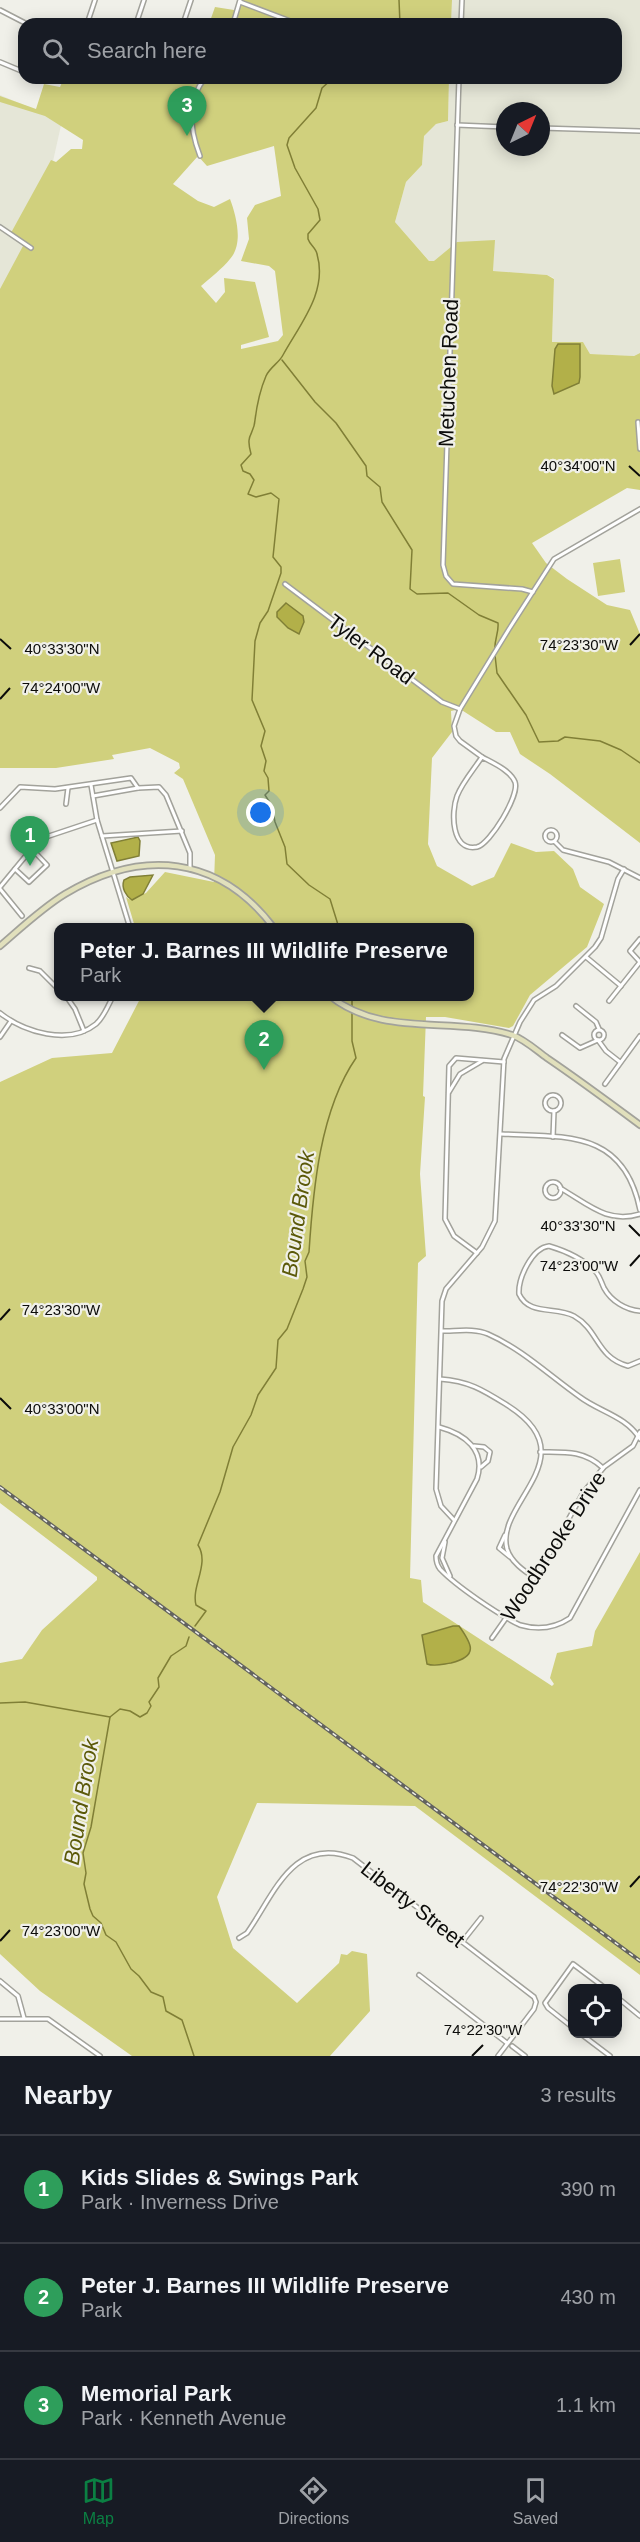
<!DOCTYPE html>
<meta charset="utf-8">
<style>
body{margin:0;font-family:Arial,sans-serif;background:#20242c;color:#f1f3f6}
.controls{position:absolute;right:18px;bottom:18px;display:grid;overflow:hidden;border-radius:12px;box-shadow:0 3px 15px #0003}
.controls button{width:54px;height:54px;display:grid;place-items:center;padding:0;border:0;border-bottom:2px solid #363941;background:#171b24;color:#f1f3f6;font:30px sans-serif}
.compass{position:absolute;left:496px;top:102px;width:54px;height:54px;border-radius:50%;background:#171b24;box-shadow:0 3px 15px #0003;rotate:43deg}
.you{position:absolute;left:261px;top:813px;width:21px;height:21px;margin:-15px;border:4px solid #fff;border-radius:50%;background:#1a73e8;box-shadow:0 0 0 9px #1a73e833}
.badge{display:grid;place-items:center;width:39px;height:39px;border-radius:50%;background:#0b8043;color:#fff;font-size:20px;font-weight:700}
.pin{position:absolute;translate:-50% -50px;filter:drop-shadow(0 2px 3px #0008)}
.pin::after{content:'';position:absolute;top:32px;width:21px;height:18px;background:inherit;clip-path:polygon(0 0,100% 0,50% 100%)}
.popup{position:absolute;left:54px;top:923px;width:420px;height:78px;box-sizing:border-box;display:grid;place-content:center;border-radius:12px;background:#171b24;filter:drop-shadow(0 2px 4px #0005);font-size:20px;white-space:nowrap;color:#9ea1a6}
.popup b{font-size:22px;color:#f1f3f6}
.popup::after{content:'';position:absolute;left:50%;top:100%;margin-left:-12px;border:12px solid transparent;border-top-color:#171b24}
.list{margin:0;padding:0;list-style:none}
h2{display:flex;justify-content:space-between;align-items:center;height:78px;margin:0;padding:0 24px;font-size:26px}
h2 small{font-size:20px;font-weight:400;color:#9ea1a6}
.list li{display:grid;grid-template-columns:39px 1fr auto;gap:18px;align-items:center;box-sizing:border-box;height:108px;padding:0 24px;border-top:2px solid #363941}
.list b{display:block;font-size:22px;white-space:nowrap}
.list p{margin:0;font-size:20px;white-space:nowrap;color:#9ea1a6}
.list em{font-size:20px;font-style:normal;color:#9ea1a6}
.icon{flex:none;width:33px;height:33px;fill:none;stroke:currentColor;stroke-width:2;stroke-linecap:round;stroke-linejoin:round}
.map{position:relative;flex:none;width:640px;height:2056px;overflow:hidden}
.search{position:absolute;background:#171b24;box-shadow:0 3px 15px #0003;left:18px;right:18px;top:18px;height:66px;display:flex;align-items:center;gap:15px;box-sizing:border-box;padding:0 21px;border-radius:18px;color:#9ea1a6;font-size:22px}
.sheet{height:402px;background:#171b24}
nav{display:flex;justify-content:space-around;align-items:center;box-sizing:border-box;height:84px;border-top:2px solid #363941;background:#171b24;font-size:16px;color:#9ea1a6}
nav a{display:grid;justify-items:center;gap:3px}
nav .on{color:#0b8043}
.map>svg:first-child{display:block}
.built{fill:#e5e6d7;fill-rule:evenodd}
.green{fill:#d0d07d;fill-rule:evenodd}
.water{fill:#b2b049;stroke:#807f36;stroke-width:1.5}
.lines{fill:none;stroke-linecap:round;stroke-linejoin:round}
.stream{stroke:#807f36;stroke-width:1.5}
.street-casing{stroke:#a2a29b;stroke-width:6}
.secondary-casing{stroke:#a2a29b;stroke-width:8}
.street{stroke:#fff;stroke-width:3}
.secondary{stroke:#e1e0bc;stroke-width:4.5}
.rail-casing{stroke:#63635f;stroke-width:4}
.rail{stroke:#f0f0e9;stroke-width:1.5;stroke-dasharray:4.5;stroke-linecap:butt}
.ticks{fill:none;stroke:#0c0c0a;stroke-width:2}
.labels{text-anchor:middle;dominant-baseline:central;stroke-width:4.5;stroke-linejoin:round;paint-order:stroke}
.street-label{font-size:21px;fill:#0c0c0a;stroke:#f0f0e9}
.water-label{font-size:22px;font-style:italic;fill:#5b5909;stroke:#f0f0e9}
.ticks-label{font-size:15px;text-anchor:middle;fill:#0c0c0a;stroke:#f0f0e9;stroke-width:4.5;stroke-linejoin:round;paint-order:stroke}
</style>
<div class="map">
<svg width="640" height="2056" viewBox="0 0 640 2056">
<rect width="100%" height="100%" fill="#f0f0e9"/>
<g class="built">
<path d="M452 0H640V353L634 356 590 354 583 342H552L554 278 547 275 493 271 494 240 431 263 395 222 406 182 422 165 424 136 436 124 448 121 449 78H616V24H451ZM505 111H541V147H505Z"/>
<path d="M0 95 62 121 41 215 0 312Z"/>
</g>
<g class="green">
<path d="M240 0H452L451 24H209L215 7 234 10 235 12Z"/>
<path d="M64 78H449L448 121 436 124 424 136 422 165 406 182 395 222 429 261H434L457 242 495 240 493 271 547 275 554 279 552 342H583L590 354 634 356 640 353V490L627 488 532 543 546 563 567 579 607 605 630 610 640 634V843L550 774 520 754 510 732H496L460 709 451 711 452 732 432 758 428 844 437 866 472 886 494 877 511 843 536 852 554 851 573 869 580 887 604 904 587 947 530 995 513 1026 509 1028 445 1017H426L423 1096 425 1097 420 1174 426 1256 418 1263 410 1578 421 1580 423 1602 552 1686 554 1684 550 1678 557 1653 592 1646 595 1631 640 1552V1975L415 1806 257 1803 217 1897 233 1948 297 2003 339 1963 341 1954 347 1955 352 1951 367 1954 370 2011 330 2056H132L40 1991 0 1954V1663L22 1659 42 1630 97 1580V1577L0 1503V1082L52 1058 112 1053 141 997 470 996V928L135 927 126 897 129 899 146 893 165 872 214 882 215 855 183 779 174 773 180 768 179 763 150 748 112 755 114 759 56 768H0V289L23 246 8 231H12L51 160 56 162 71 149H82L83 140 45 116 0 102V96L36 109 44 84 60 87ZM274 146 281 196 255 205 247 218 249 239 241 261 269 266 275 271 283 335 278 341 241 349V345L269 337 255 282 224 278 225 292 216 303 201 286C211 277 222 269 230 259 244 244 236 215 230 199L214 207 198 201 173 184 198 156 207 166Z"/>
<path d="M620 559 625 592 598 596 593 563Z"/>
</g>
<g class="water">
<path d="M558 344H580V377L579 383 554 394 552 386 555 349Z"/>
<path d="M286 603 303 616 304 622 299 634 288 628 277 617V612Z"/>
<path d="M138 837 140 841 139 856 117 861 111 843Z"/>
<path d="M153 875 143 894 132 900C126 896 121 888 124 880L130 877Z"/>
<path d="M453 1626H459C472 1644 479 1656 451 1663 443 1664 435 1667 427 1664L422 1635Z"/>
</g>
<g class="lines">
<g class="stream">
<path d="M399 0 400 24"/>
<path d="M333 78 322 88 316 108 289 138 287 145 295 168 318 209 320 220 308 234V239C310 245 316 248 317 254 328 292 300 324 283 355 279 363 270 367 266 376 260 390 257 404 255 420 254 436 245 433 251 454L241 465 243 471 250 474 254 480 248 494 256 497 271 493 279 499 273 557 281 567V573L268 611 260 623 255 641 252 700 265 731 261 746 266 761 264 771 268 778 269 791 265 795 272 806 275 822 285 847 287 864 309 885 330 899 339 928"/>
<path d="M282 360 315 402 336 423 366 466 367 476 380 487 382 502 412 550 410 589 417 594 448 593 479 615 498 623C499 633 494 640 495 650"/>
<path d="M495 655 497 673 526 715 539 742 558 741 565 737 600 741 621 750 640 763"/>
<path d="M195 1626 206 1611 196 1605C191 1586 210 1564 198 1545L220 1492 233 1447 251 1415 258 1395 276 1368 278 1340 287 1329 303 1289 307 1277 305 1261 309 1252C313 1190 320 1110 356 1058L352 1041V996"/>
<path d="M189 1637 186 1646 171 1656 158 1678 159 1687 149 1702 151 1706 147 1713 140 1717 130 1711 120 1709 110 1717 91 1827 83 1853 86 1873 84 1884 90 1909 93 1916 101 1923 106 1935 116 1942 131 1969 139 1976 151 1992 163 1997 166 2011 182 2020 194 2056"/>
<path d="M0 1703 25 1702 110 1717"/>
</g>
<g class="street-casing">
<g id="street">
<path d="M240 2 298 24"/>
<path d="M0 10 27 24"/>
<path d="M87 24 95 0"/>
<path d="M136 24 144 0"/>
<path d="M183 24 191 0"/>
<path d="M233 24 240 0"/>
<path d="M461 24 462 0"/>
<path d="M0 62 24 72"/>
<path d="M459 78 443 565 446 576 453 584 522 589 533 592"/>
<path d="M457 125 505 127"/>
<path d="M541 128 640 131"/>
<path d="M200 156C190 130 186 101 205 78"/>
<path d="M0 227 31 248"/>
<path d="M638 422 640 449"/>
<path d="M285 584 442 702 460 709"/>
<path d="M482 757 460 741 456 736 454 726 460 709 509 629 554 559 640 509"/>
<path d="M482 757C493 763 510 770 515 782 520 795 490 844 477 847 451 852 451 812 457 796 462 783 474 769 482 757Z"/>
<path d="M91 785 97 820 130 928"/>
<path d="M93 796 138 788"/>
<path d="M66 804 68 788"/>
<path d="M0 808 20 787 55 789 131 778 138 788 159 787 166 795 190 853V869"/>
<circle cx="551" cy="836" r="6"/>
<path d="M102 836 182 831"/>
<path d="M555 842 563 850 609 862 640 878"/>
<path d="M15 869 29 882 47 865 31 848"/>
<path d="M0 887 38 841 46 837 97 820"/>
<path d="M0 889 22 916"/>
<path d="M586 957 621 986"/>
<path d="M29 968 40 971 58 989"/>
<path d="M66 996 75 1009 84 1031"/>
<path d="M609 1001 640 962 630 951 640 939"/>
<path d="M576 1006 596 1022 599 1029"/>
<path d="M0 1013C24 1032 69 1046 96 1024 104 1017 108 1006 113 996"/>
<circle cx="599" cy="1035" r="5"/>
<path d="M562 1035 580 1048 598 1040 606 1051 620 1062"/>
<path d="M0 1037 11 1021"/>
<path d="M605 1084 640 1036"/>
<path d="M449 1092 460 1074 482 1061"/>
<circle cx="553" cy="1103" r="8"/>
<path d="M501 1134C567 1137 624 1130 640 1210"/>
<path d="M553 1137 554 1111"/>
<circle cx="553" cy="1190" r="8"/>
<path d="M560 1188C588 1204 607 1224 640 1214"/>
<path d="M477 1253 454 1236 445 1219 449 1066 456 1058 504 1062"/>
<path d="M640 1311C626 1310 611 1301 604 1288 601 1282 600 1276 595 1271 582 1258 566 1251 549 1246 532 1248 518 1278 519 1294 529 1316 556 1306 574 1316 599 1330 596 1357 628 1366L640 1361"/>
<path d="M442 1331C457 1331 475 1328 488 1334 522 1349 550 1376 580 1397 600 1412 626 1416 640 1439"/>
<path d="M440 1379C469 1381 483 1390 507 1405 590 1457 494 1503 507 1549 511 1562 524 1571 535 1578"/>
<path d="M439 1427C465 1434 486 1450 477 1479L436 1556C436 1561 437 1565 440 1569 456 1586 499 1615 520 1625 537 1630 555 1628 570 1618L640 1490"/>
<path d="M474 1446 484 1447 490 1452 488 1461 481 1467"/>
<path d="M540 1452C564 1452 584 1450 603 1468"/>
<path d="M454 1520 441 1506 436 1489 442 1301 446 1289 482 1247 495 1221 504 1059 520 1022 534 1000 556 986 595 947 601 938 618 879 624 869"/>
<path d="M505 1535 499 1548 510 1557"/>
<path d="M445 1542 442 1558 450 1576"/>
<path d="M492 1638 542 1567 583 1493 604 1467 633 1446 640 1432"/>
<path d="M239 1938 247 1933C274 1895 293 1835 353 1858L534 1997 536 2002 534 2009 498 2056"/>
<path d="M462 1942 481 1918"/>
<path d="M419 1975 507 2043"/>
<path d="M0 1981 18 1996 24 2018"/>
<path d="M618 1998 640 2016"/>
<path d="M0 2019H48L100 2056"/>
<path d="M572 2027 548 2008 545 2003 573 1964 605 1988"/>
<path d="M581 2034 610 2056"/>
<path d="M512 2046 525 2056"/>
</g>
</g>
<g class="secondary-casing">
<g id="secondary">
<path d="M0 946C21 928 42 908 65 894 142 848 219 855 274 928"/>
<path d="M330 996C382 1038 452 1016 512 1035 524 1039 536 1050 547 1058 578 1079 609 1102 640 1125"/>
</g>
</g>
<use href="#street" class="street"/>
<use href="#secondary" class="secondary"/>
<g class="rail-casing">
<path id="rail" d="M0 1487 640 1961"/>
</g>
<use href="#rail" class="rail"/>
</g>
<path class="ticks" d="M629 466 640 476M0 639 11 649M630 645 640 634M0 699 10 688M629 1225 640 1236M630 1266 640 1255M0 1320 10 1309M0 1398 11 1409M630 1887 640 1876M0 1941 10 1930M472 2056 483 2045"/>
<g class="labels">
<g class="street-label">
<text transform="translate(448 373) rotate(-88)">Metuchen Road</text>
<text transform="translate(371 649) rotate(37)">Tyler Road</text>
<text transform="translate(553 1546) rotate(-57)">Woodbrooke Drive</text>
<text transform="translate(413 1904) rotate(38)">Liberty Street</text>
</g>
<g class="water-label">
<text transform="translate(298 1214) rotate(-82)">Bound Brook</text>
<text transform="translate(81 1802) rotate(-81)">Bound Brook</text>
</g>
</g>
<g class="ticks-label">
<text x="578" y="471">40°34'00"N</text>
<text x="579" y="650">74°23'30"W</text>
<text x="62" y="654">40°33'30"N</text>
<text x="61" y="693">74°24'00"W</text>
<text x="578" y="1231">40°33'30"N</text>
<text x="579" y="1271">74°23'00"W</text>
<text x="61" y="1315">74°23'30"W</text>
<text x="62" y="1414">40°33'00"N</text>
<text x="579" y="1892">74°22'30"W</text>
<text x="61" y="1936">74°23'00"W</text>
<text x="483" y="2035">74°22'30"W</text>
</g>
</svg>
<div class="controls">
<button><svg class="icon" aria-label="locate" viewBox="0 0 24 24"><circle cx="12" cy="12" r="6"/><path d="M12 2v4M12 18v4M2 12h4M18 12h4"/></svg></button>
</div>
<svg class="compass" viewBox="-18 -18 36 36"><path d="M0-13l5 13h-10z" fill="#e53935"/><path d="M0 13l5-13h-10z" fill="#9ea1a6"/></svg>
<div class="you"></div>
<div class="pin badge" style="left:30px;top:866px;background:#2e9e5b">1</div>
<div class="pin badge" style="left:264px;top:1070px;background:#2e9e5b">2</div>
<div class="popup"><b>Peter J. Barnes III Wildlife Preserve</b>Park</div>
<div class="pin badge" style="left:187px;top:136px;background:#2e9e5b">3</div>
<div class="search"><svg class="icon" aria-label="search" viewBox="0 0 24 24"><circle cx="10" cy="10" r="6"/><path d="M15 15l6 6"/></svg>Search here</div>
</div>
<section class="sheet">
<h2>Nearby<small>3 results</small></h2>
<ul class="list">
<li><span class="badge" style="background:#2e9e5b">1</span><div><b>Kids Slides &amp; Swings Park</b><p>Park · Inverness Drive</p></div><em>390 m</em></li>
<li><span class="badge" style="background:#2e9e5b">2</span><div><b>Peter J. Barnes III Wildlife Preserve</b><p>Park</p></div><em>430 m</em></li>
<li><span class="badge" style="background:#2e9e5b">3</span><div><b>Memorial Park</b><p>Park · Kenneth Avenue</p></div><em>1.1 km</em></li>
</ul>
</section>
<nav>
<a class="on"><svg class="icon" aria-label="map" viewBox="0 0 24 24"><path d="M3 6l6-2 6 2 6-2v14l-6 2-6-2-6 2zM9 4v14M15 6v14"/></svg>Map</a>
<a><svg class="icon" aria-label="directions" viewBox="0 0 24 24"><path d="M12 3l9 9-9 9-9-9zM9 14v-3h6M13 9l2 2-2 2"/></svg>Directions</a>
<a><svg class="icon" aria-label="saved" viewBox="0 0 24 24"><path d="M7 4h10v16l-5-4-5 4z"/></svg>Saved</a>
</nav>
